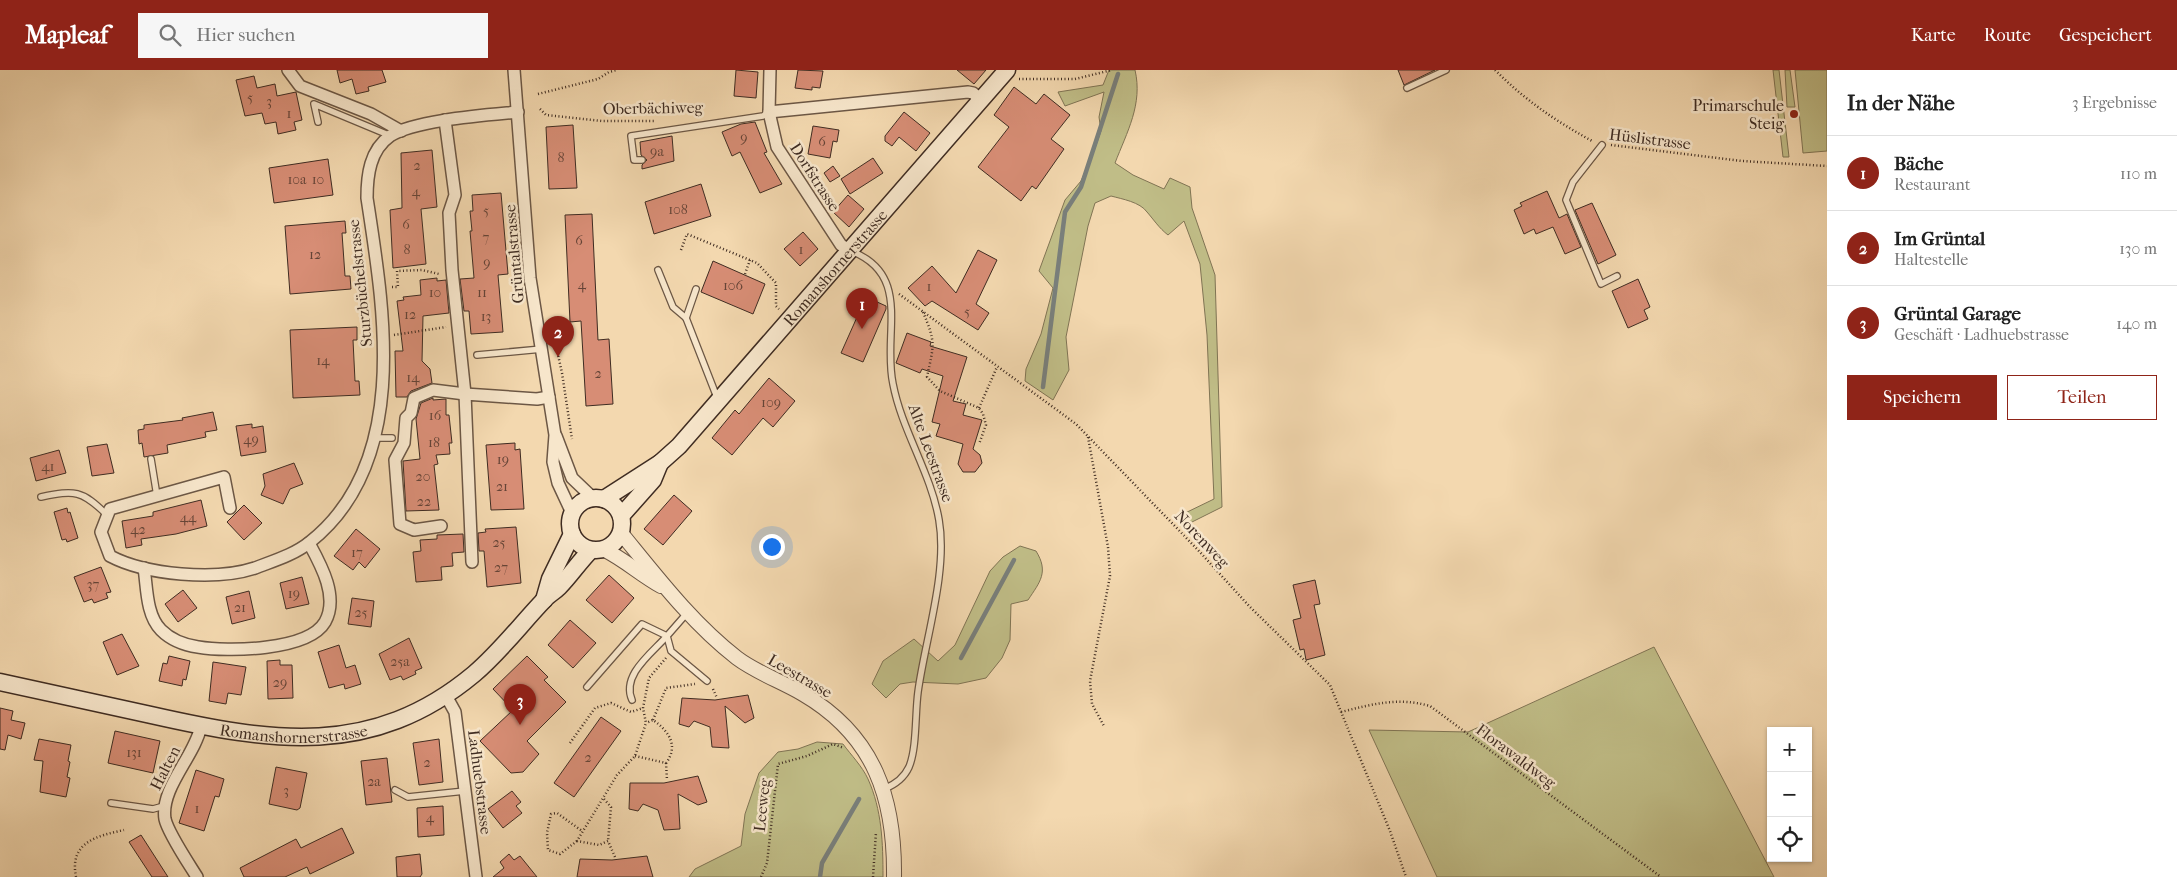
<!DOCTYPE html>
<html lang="de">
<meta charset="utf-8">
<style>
body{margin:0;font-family:"IM FELL French Canon",serif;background:#f6f6f6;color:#222}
.controls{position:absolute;right:15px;bottom:15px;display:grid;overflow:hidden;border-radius:0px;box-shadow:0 1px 4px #0004}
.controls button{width:45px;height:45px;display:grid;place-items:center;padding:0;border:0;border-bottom:1px solid #e0e0e0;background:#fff;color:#222;font:25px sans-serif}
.you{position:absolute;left:771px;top:476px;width:18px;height:18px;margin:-12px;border:4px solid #fff;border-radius:50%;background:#1a73e8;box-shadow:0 0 0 8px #1a73e833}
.badge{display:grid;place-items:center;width:32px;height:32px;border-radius:50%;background:#8f2418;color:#fff;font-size:16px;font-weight:700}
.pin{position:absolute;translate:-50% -41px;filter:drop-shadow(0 1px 2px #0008)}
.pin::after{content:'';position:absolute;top:26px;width:18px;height:15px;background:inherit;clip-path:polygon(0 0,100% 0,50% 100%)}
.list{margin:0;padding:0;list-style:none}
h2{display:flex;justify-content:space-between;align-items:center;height:65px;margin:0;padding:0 20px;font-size:21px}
h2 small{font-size:16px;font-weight:400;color:#767676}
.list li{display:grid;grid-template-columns:32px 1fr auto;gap:15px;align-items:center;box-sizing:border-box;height:75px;padding:0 20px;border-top:1px solid #e0e0e0}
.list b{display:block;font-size:19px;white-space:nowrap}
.list p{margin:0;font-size:16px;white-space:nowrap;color:#767676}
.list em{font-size:16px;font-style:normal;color:#767676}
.actions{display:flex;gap:10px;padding:15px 20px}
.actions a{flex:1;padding:11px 0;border:1px solid #8f2418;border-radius:0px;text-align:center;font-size:18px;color:#8f2418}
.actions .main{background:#8f2418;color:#fff}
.icon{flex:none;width:28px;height:28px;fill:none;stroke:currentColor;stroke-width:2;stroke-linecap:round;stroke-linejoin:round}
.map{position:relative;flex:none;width:1827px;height:807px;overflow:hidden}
header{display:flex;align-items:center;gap:30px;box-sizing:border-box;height:70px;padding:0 25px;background:#8f2418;color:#fff}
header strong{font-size:24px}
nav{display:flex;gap:28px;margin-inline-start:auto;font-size:18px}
.search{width:350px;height:45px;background:#f6f6f6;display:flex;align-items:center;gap:12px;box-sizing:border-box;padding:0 18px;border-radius:0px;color:#767676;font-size:19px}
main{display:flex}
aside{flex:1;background:#fff}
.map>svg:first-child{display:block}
.green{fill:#c0bd87;stroke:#807454}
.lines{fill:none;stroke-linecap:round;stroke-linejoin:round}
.stream{stroke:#797f7b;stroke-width:4.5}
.building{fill:#d78d75;stroke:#3f2c22}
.service-casing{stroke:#6c5745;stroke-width:8}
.minor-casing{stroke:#6c5745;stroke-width:14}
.tertiary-casing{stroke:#6c5745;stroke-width:16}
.secondary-casing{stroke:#3f2c22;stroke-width:19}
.path{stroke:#3f2c22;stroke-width:2.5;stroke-dasharray:1 2.5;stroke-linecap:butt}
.service{stroke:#f7e6cb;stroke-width:5.5}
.minor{stroke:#f7e6cb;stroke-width:11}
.tertiary{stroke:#f7e6cb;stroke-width:14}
.secondary{stroke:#f7e6cb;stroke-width:16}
.poi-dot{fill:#8f2418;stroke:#f7e6cb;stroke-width:2}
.labels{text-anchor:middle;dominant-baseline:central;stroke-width:5;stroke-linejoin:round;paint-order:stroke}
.number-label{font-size:14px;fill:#654437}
.poi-label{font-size:16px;fill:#3f2c22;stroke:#f7e6cb;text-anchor:end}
.street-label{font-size:16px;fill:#3f2c22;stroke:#f7e6cb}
</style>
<header>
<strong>Mapleaf</strong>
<div class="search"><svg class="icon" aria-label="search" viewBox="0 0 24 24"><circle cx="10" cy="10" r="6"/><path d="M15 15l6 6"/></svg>Hier suchen</div>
<nav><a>Karte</a><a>Route</a><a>Gespeichert</a></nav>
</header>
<main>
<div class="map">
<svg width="1827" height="807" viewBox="0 0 1827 807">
<rect width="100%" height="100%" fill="#f3d8af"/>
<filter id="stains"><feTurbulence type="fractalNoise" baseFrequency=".004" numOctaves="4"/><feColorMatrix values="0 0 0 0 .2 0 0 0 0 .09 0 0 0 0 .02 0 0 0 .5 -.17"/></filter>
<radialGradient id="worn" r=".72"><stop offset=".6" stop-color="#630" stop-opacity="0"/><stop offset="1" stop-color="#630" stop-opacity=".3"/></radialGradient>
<g class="green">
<path d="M1109 0H1135C1143 34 1127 62 1115 93L1133 105 1164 119 1170 108 1190 117 1192 138 1215 205 1222 437 1186 455 1179 446 1214 429 1207 265 1200 194 1184 151 1168 165C1159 158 1154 150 1147 142 1140 132 1122 129 1111 126L1095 133 1088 156 1066 267 1069 300 1053 330 1025 311 1026 299 1041 264 1053 218 1039 201 1065 130 1081 111 1094 81 1101 61 1099 47 1104 22 1065 36 1058 22 1103 15Z"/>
<path d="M1773 0H1779L1789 87H1783Z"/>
<path d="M1785 0H1790L1795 37H1787Z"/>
<path d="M1795 0H1827V81L1803 83Z"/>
<path d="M1020 476 1036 481C1049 502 1040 512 1028 530L1011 534 1010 570 1002 588 986 608 958 614 913 612 900 614 886 628 872 614 883 591 914 569 938 591 955 575 990 501 1003 487Z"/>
<path d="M1654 577 1774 807H1437L1369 660 1468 662Z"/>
<path d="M817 672 843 674C851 685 862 696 868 709 882 740 883 773 883 807H689L695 799 741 776 745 744 759 703 778 682 798 679Z"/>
</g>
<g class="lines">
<g class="stream">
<path d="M1043 317 1065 142 1081 117 1118 4"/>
<path d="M961 588 1014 490"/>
<path d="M820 807 822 793 859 729"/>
</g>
</g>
<g class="building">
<path d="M337 0H382L386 12 368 17 369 21 356 24 352 9 340 13Z"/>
<path d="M736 0 758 2 756 28 734 26Z"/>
<path d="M798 0 823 1 820 18 812 17V20L795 18Z"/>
<path d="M957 0H986L974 14Z"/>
<path d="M1398 0H1435L1404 15Z"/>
<path d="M254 6 257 18 275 14 277 26 296 22 302 50 294 52 296 60 278 64 276 52 265 54 262 43 245 46 236 10Z"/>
<path d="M1014 17 1036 34 1044 24 1070 45 1051 69 1064 79 1036 119 1032 116 1021 131 978 97 1009 57 994 45Z"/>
<path d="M904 42 930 63 916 81 899 67 892 76 885 71V66Z"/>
<path d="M755 52 767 82 764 83 782 114 760 123 740 82 732 86 722 62 741 54Z"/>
<path d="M573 55 577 118 549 119 546 57Z"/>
<path d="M813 56 839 60 837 72 833 71 830 88 808 84Z"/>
<path d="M672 66 674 91 642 99V95L647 90 641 85 640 72Z"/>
<path d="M432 80 437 137 421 139 426 194 393 198 390 140 402 138 401 83Z"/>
<path d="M873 88 883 103 850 124 841 109Z"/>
<path d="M328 89 333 125 274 133 269 98Z"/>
<path d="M833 96 840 106 830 112 824 103Z"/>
<path d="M701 114 711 146 654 164 645 132Z"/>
<path d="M1547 121 1559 148 1567 144 1581 177 1565 184 1553 157 1536 164 1534 159 1524 164 1514 140 1522 136 1520 133Z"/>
<path d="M501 123 508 204 498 205 503 262 471 264 469 241H464L460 209 474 208 470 161H472L470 141H473L472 125Z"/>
<path d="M848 125 864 139 849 157 833 142Z"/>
<path d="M1592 133 1616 185 1598 194 1575 140Z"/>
<path d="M592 144 598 270 609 269 613 334 586 336 581 251 570 252 565 145Z"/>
<path d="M345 151 346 163H342L345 206H350L351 219 290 224 285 156Z"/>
<path d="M803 162 818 179 800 196 784 179Z"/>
<path d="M978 180 997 190 976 234 989 243 978 260 932 231 925 236 908 218 932 196 956 223Z"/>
<path d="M713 191 765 214 753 244 701 222Z"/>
<path d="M437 208V211L446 210 449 243 423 246 422 291 430 299 432 313 411 321 407 327H396L395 281H403L397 231 404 230 403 227 421 225 420 210Z"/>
<path d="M1638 209 1650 237 1644 240 1648 249 1628 258 1612 221Z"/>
<path d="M866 227 886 236V239L863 292 841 283Z"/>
<path d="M357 257V270H353L355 311H359L360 325 293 328 290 260Z"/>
<path d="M907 263 931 272 930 276 967 287 953 331 966 334 963 345 982 350 973 379 980 385 982 393 975 402H963L958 394 963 374 936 366 940 354 932 352 943 306 922 299 920 303 896 293Z"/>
<path d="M769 308 795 331 773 357 763 348 732 385 712 368 735 340 739 344Z"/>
<path d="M433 328V330L446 329V345H449L452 373H449L450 384 436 385 438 394 434 395 439 440 406 441 403 391 420 389 416 349 421 333Z"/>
<path d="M213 342 217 360 205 362 206 367 167 375 168 383 144 387 142 373 139 374 138 360 144 359V355L183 350 182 348Z"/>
<path d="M252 354V358L263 356 266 382 241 386 236 356Z"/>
<path d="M515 373V380L520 379 524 439 491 440 486 375Z"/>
<path d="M107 374 114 403 92 406 87 377Z"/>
<path d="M59 380 66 403 36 411 30 388Z"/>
<path d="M294 393 303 414 290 419 283 434 261 425 265 416 263 404Z"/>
<path d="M674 425 692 441 663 475 644 459Z"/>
<path d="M201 430 207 456 176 464 141 469 142 475 126 478 122 451 153 446V442Z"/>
<path d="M244 435 262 453 244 470 227 452Z"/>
<path d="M67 438 68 443 70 442 78 468 67 472 66 469 62 470 54 442Z"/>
<path d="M516 457 521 513 487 517 484 481H479L478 463 486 462 485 459Z"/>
<path d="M356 459 380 479 365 498 359 492 353 500 334 486Z"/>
<path d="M463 464 464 482 452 483 453 496 441 497 442 510 416 512 413 482 421 481 420 470 437 469V465Z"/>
<path d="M101 497 111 522 106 523 108 528 94 533 92 529 84 532 74 507Z"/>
<path d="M609 505 634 528 612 553 586 530Z"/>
<path d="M302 507 309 534 286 539 280 513Z"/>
<path d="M1315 510 1320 534 1314 535 1325 585 1306 590 1304 579 1300 580 1293 550 1301 548 1293 515Z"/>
<path d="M183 520 197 538 178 552 165 534Z"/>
<path d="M249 521 255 548 232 554 226 527Z"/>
<path d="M352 528 374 531 371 557 348 554Z"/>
<path d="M570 550 596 573 573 598 548 575Z"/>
<path d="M122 564 139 596 117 605 103 572Z"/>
<path d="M409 568 422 598 415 601 416 604 403 610 401 606 390 610 379 584Z"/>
<path d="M339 575 346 598 355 595 361 614 345 619 344 614 329 618 318 582Z"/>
<path d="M169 586 190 591 186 610 183 609 182 616 159 611 163 593 167 594Z"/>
<path d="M527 586 548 607 544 610 566 632 527 671 539 684 523 702 511 703 480 671 513 640 493 619Z"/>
<path d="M280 590V595H292L293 628 268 629 267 591Z"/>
<path d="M213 592 246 597 241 625 228 623 226 634 209 631Z"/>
<path d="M748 625 754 648 745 653 725 636 729 678 712 677 710 657 694 651 689 657 679 654 682 628 715 630Z"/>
<path d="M0 638 13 641 11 650 25 653 21 669 8 665 5 680 0 679Z"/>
<path d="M601 647 621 661 574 727 554 713Z"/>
<path d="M115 661 160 671 153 703 108 693Z"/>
<path d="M39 669 71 675 68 691 70 692 67 707 70 708 66 727 40 722 43 691 34 690Z"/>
<path d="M439 669 443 712 419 715 413 673Z"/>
<path d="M387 688 392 732 366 735 361 691Z"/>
<path d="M276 697 307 703 300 738 297 740 269 734Z"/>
<path d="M196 700 224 709 219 727 215 726 204 761 179 753Z"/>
<path d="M698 706 707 732 698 735 678 724 680 759 664 760 658 740 643 734 638 741 629 739 630 713H664Z"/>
<path d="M512 721 521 732 516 736 522 743 503 758 488 739Z"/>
<path d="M443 736 444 765 418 767 417 738Z"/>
<path d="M342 758 354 783 310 804 307 797 285 807H244L240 798 296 769 301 778Z"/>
<path d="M141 765 168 807H152L129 772Z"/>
<path d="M420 784 422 804 420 807H397L396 787Z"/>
<path d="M509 784 514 790 520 786 537 807H493L504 798 500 792Z"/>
<path d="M647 786 653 807H577L580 789 612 790Z"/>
</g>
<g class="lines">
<g class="service-casing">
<g id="service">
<path d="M1407 18 1446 0"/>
<path d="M318 52 314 34 391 66"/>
<path d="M1602 75 1573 112 1566 130 1601 214 1617 206"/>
<path d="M642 90H634L631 66 763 46 769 42"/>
<path d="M851 181C913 205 882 264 893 314 902 361 931 403 939 450 948 502 925 570 918 622 915 644 917 678 909 697 904 708 894 715 884 719"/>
<path d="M658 200 673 237 686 248"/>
<path d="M696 219 686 248 718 330"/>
<path d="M477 285 542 279"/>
<path d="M376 368H392"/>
<path d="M151 389 157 426"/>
<path d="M41 427C75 420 82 420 107 445"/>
<path d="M688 542 667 566 671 581 707 611"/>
<path d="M587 617 642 554 667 566C652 583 621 605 632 630"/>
<path d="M395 720 408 727 465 721"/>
<path d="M111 733 153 739 164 736"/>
</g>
</g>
<g class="minor-casing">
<g id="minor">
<path d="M288 0 300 16 371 44 401 61"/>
<path d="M514 0 530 208 555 365 553 392 558 413 572 443"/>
<path d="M770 0 769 42 777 77 841 175 851 181"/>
<path d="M769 42 968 22 973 23 981 30"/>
<path d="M556 366 572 408 593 428"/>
<path d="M230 438 224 407 110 439 101 462 110 486C146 505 216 511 255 498 273 491 294 485 310 472 411 392 384 239 367 128 367 105 370 80 390 66 414 50 487 45 518 42"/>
<path d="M441 456 414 460 400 454 395 390 404 373 406 348 411 343 414 328 433 320 465 324 452 200 449 143 455 125 445 50"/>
<path d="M472 492 465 324 537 329 549 327"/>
<path d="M144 498C147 517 146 545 161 560 171 570 184 575 198 577 227 582 308 581 325 552 339 527 321 495 309 473"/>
<path d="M445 624 455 642 476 807"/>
<path d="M197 807C189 794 168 763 165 749 160 718 195 686 201 656"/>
</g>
</g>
<g class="tertiary-casing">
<g id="tertiary">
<path d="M621 463C657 507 692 553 737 588 757 603 781 611 803 624 875 666 895 729 894 807"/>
<path d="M605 480C625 490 641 505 661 516"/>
</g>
</g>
<g class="secondary-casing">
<g id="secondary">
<circle cx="596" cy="454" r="26"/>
<path id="s1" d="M604 429 660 393 679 376 1007 0"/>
<path d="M621 446 653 410 660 393"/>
<path d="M544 530 550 509 572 464"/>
<path id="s2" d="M0 612C50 623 101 634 151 645 271 672 372 689 474 604 501 581 521 554 544 530 548 525 554 522 559 517 570 506 579 492 591 480"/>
</g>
</g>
<g class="path">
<path d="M1495 0C1525 30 1554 50 1592 71"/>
<path d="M1019 9H1075L1112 0"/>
<path d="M538 24 598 9 609 2 617 0"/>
<path d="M540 39 546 45 602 51H656"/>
<path d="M1611 75 1742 91 1827 96"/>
<path d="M681 180 687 164 757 193 776 213V236L779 239"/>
<path d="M745 204 750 190"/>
<path d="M392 217H398L397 201 422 200 439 204"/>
<path d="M899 224 1076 354 1198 480 1250 537 1330 615 1390 761 1406 807"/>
<path d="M923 242C936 273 934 274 927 307L940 321 979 338 983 344 986 355 979 374"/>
<path d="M553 262 562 303 572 369"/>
<path d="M394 265 446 257"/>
<path d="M979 338 997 297"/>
<path d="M1088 367 1108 477 1110 506 1090 611 1092 634 1104 656"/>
<path d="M713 619 717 628"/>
<path d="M1341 642C1373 634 1398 627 1430 636L1661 807"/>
<path d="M653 650 666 618 695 614"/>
<path d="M570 673 595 638 611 633 631 642 643 638"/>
<path d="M635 686 666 693C679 676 669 661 653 650L646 653"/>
<path d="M666 693 667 710"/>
<path d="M604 729 611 737 608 771"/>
<path d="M577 771 560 784 548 780 547 763 551 744 557 743 582 761"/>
<path d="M615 787 608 771 599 775 577 771 617 705 635 686 646 653 643 638 649 608 666 588"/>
<path d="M76 807C69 772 97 766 124 760"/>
<path d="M761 807 767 793 778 694 807 686 833 674 844 678"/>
<path d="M873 807 876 762"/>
</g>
<use href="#service" class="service"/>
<use href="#minor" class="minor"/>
<use href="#tertiary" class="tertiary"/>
<use href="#secondary" class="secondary"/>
</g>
<circle class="poi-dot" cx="1794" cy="44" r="5"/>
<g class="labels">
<g class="number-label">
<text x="250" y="27">5</text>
<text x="269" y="31">3</text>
<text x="289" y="43">1</text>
<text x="744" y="67">9</text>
<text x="822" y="71">6</text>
<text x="657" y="81">9a</text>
<text x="561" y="87">8</text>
<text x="417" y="95">2</text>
<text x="297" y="109">10a</text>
<text x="318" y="109">10</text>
<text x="416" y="121">4</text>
<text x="678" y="139">108</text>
<text x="486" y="140">5</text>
<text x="406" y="154">6</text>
<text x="486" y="167">7</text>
<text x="579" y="170">6</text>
<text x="407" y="179">8</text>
<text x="801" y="179">1</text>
<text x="315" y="184">12</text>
<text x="487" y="192">9</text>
<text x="582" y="214">4</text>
<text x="733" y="215">106</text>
<text x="929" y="216">1</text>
<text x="435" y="222">10</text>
<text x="482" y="222">11</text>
<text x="967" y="241">5</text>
<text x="410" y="244">12</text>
<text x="486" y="246">13</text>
<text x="323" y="290">14</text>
<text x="598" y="303">2</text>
<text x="413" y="307">14</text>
<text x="771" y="332">109</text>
<text x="435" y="345">16</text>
<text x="251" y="369">49</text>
<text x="434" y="372">18</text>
<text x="503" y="389">19</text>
<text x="48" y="396">41</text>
<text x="423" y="406">20</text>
<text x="502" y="416">21</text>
<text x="424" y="431">22</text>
<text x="188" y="447">44</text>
<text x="138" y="459">42</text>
<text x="499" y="472">25</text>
<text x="357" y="482">17</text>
<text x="501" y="497">27</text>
<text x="93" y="514">37</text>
<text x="294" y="523">19</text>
<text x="240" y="537">21</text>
<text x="361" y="542">25</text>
<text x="400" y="591">25a</text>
<text x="280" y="612">29</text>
<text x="134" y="682">131</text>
<text x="588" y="687">2</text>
<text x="427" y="692">2</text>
<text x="374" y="711">2a</text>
<text x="286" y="720">3</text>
<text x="197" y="738">1</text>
<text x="430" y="747">4</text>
</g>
<g class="poi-label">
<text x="1784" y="35">Primarschule<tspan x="1784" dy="18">Steig</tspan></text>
</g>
<g class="street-label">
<text transform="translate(653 38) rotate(-1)">Oberbächiweg</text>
<text transform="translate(1650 69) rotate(7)">Hüslistrasse</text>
<text transform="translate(815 107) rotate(57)">Dorfstrasse</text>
<text transform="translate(514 184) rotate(-95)">Grüntalstrasse</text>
<text stroke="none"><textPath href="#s1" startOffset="329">Romanshornerstrasse</textPath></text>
<text transform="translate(360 213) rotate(-96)">Sturzbüchelstrasse</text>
<text transform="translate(931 383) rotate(70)">Alte Leestrasse</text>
<text transform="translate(1202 469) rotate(47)">Norenweg</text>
<text transform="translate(800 606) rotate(30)">Leestrasse</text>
<text stroke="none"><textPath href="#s2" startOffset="299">Romanshornerstrasse</textPath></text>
<text transform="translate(1516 686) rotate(37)">Florawaldweg</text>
<text transform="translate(165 698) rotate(-63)">Halten</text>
<text transform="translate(480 712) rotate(83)">Ladhuebstrasse</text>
<text transform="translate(762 735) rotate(-84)">Leeweg</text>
</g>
</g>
<rect width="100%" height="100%" filter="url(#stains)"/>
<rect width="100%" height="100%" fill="url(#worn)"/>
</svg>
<div class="controls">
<button>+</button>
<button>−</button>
<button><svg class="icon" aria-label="locate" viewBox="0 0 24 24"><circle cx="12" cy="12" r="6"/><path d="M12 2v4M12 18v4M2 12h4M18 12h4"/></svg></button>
</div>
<div class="you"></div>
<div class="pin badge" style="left:862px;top:259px">1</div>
<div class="pin badge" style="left:558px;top:287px">2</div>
<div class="pin badge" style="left:520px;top:655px">3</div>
</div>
<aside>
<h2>In der Nähe<small>3 Ergebnisse</small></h2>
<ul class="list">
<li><span class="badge">1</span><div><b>Bäche</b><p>Restaurant</p></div><em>110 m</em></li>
<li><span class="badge">2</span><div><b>Im Grüntal</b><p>Haltestelle</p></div><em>130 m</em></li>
<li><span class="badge">3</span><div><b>Grüntal Garage</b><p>Geschäft · Ladhuebstrasse</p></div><em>140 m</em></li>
</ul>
<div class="actions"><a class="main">Speichern</a><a>Teilen</a></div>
</aside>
</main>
